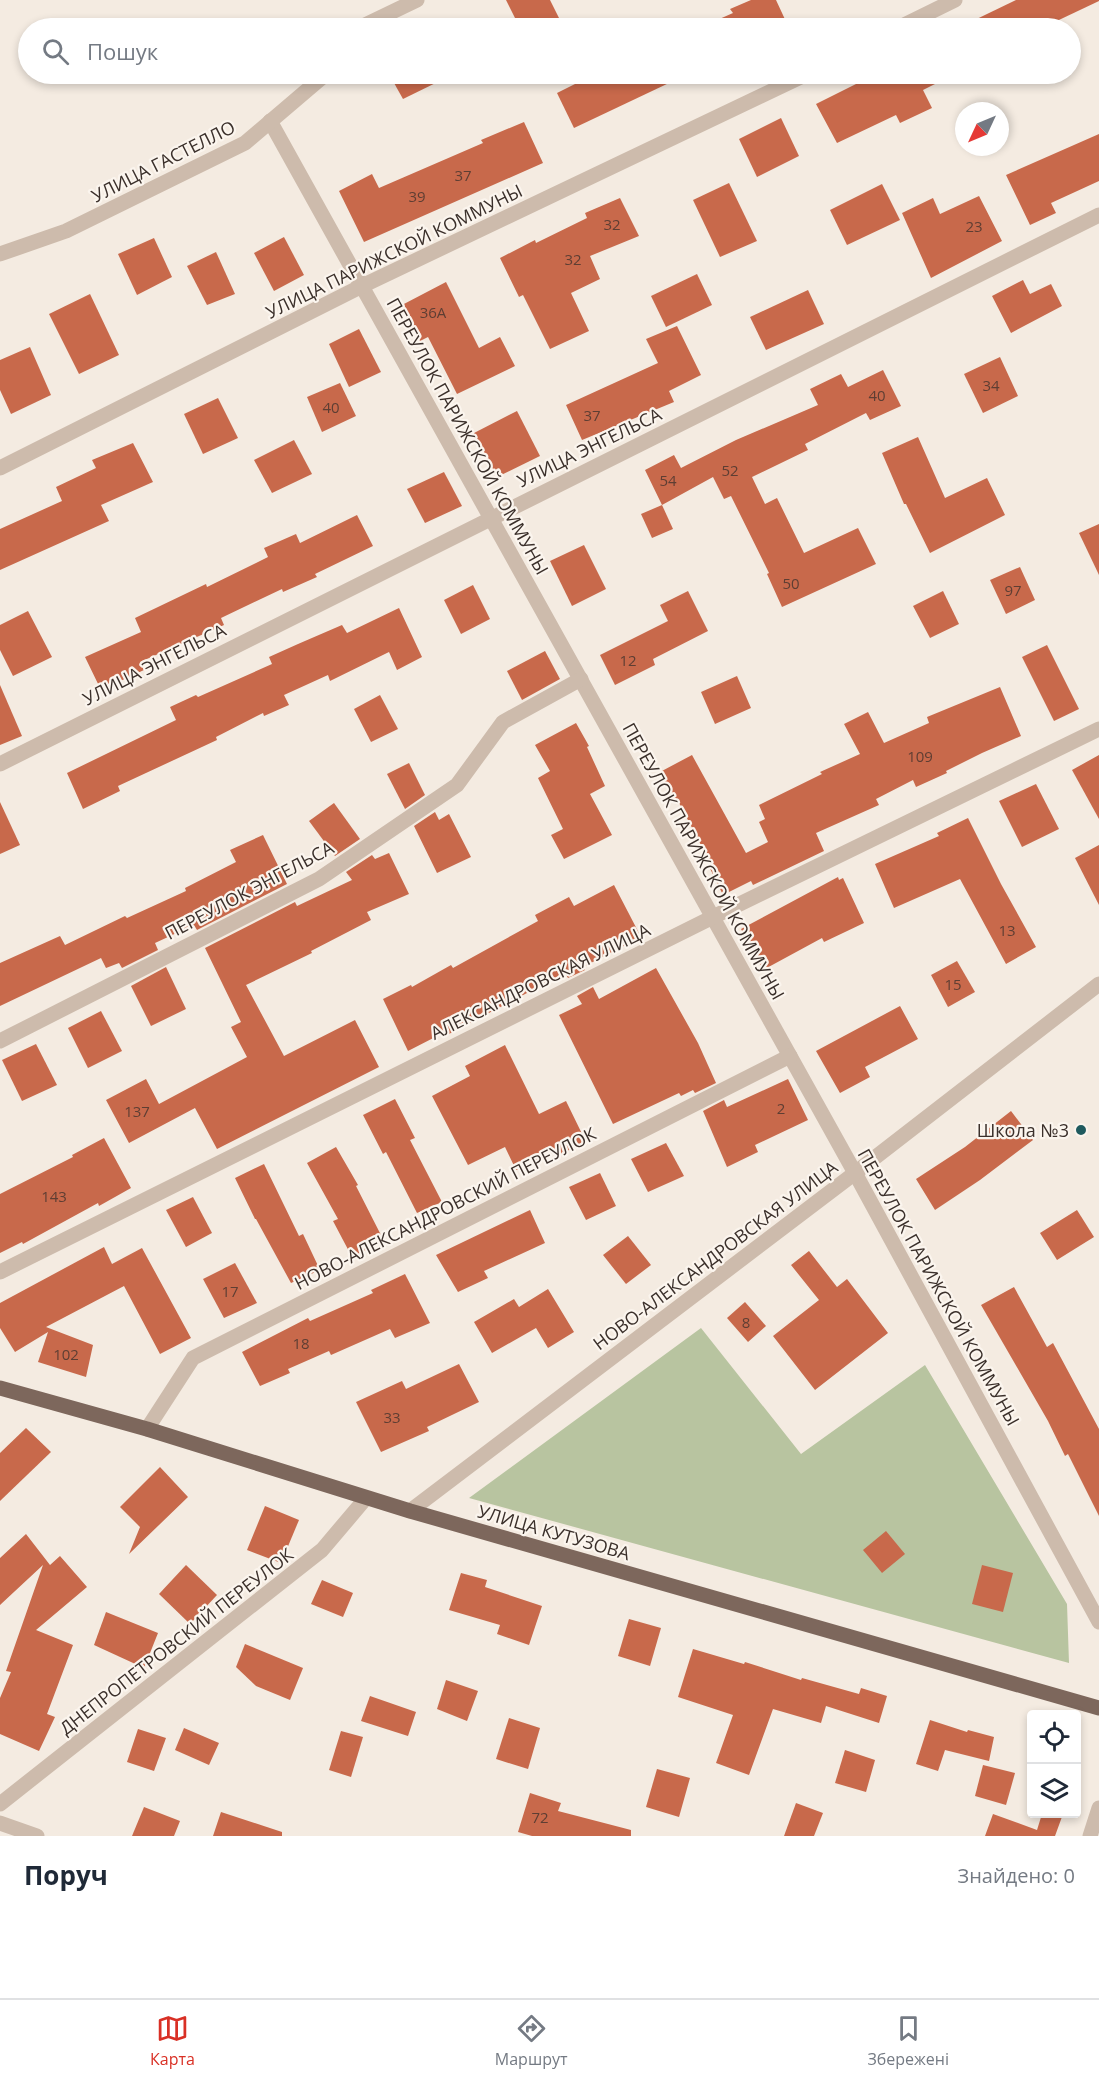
<!DOCTYPE html>
<html lang="uk">
<meta charset="utf-8">
<style>
body{margin:0;font-family:"Open Sans",sans-serif;background:#f2f2f3;color:#1f2937}
.controls{position:absolute;right:18px;bottom:18px;display:grid;overflow:hidden;border-radius:6px;box-shadow:0 3px 9px #0003}
.controls button{width:54px;height:54px;display:grid;place-items:center;padding:0;border:0;border-bottom:2px solid #e0e1e3;background:#fff;color:#1f2937;font:30px sans-serif}
.compass{position:absolute;left:955px;top:102px;width:54px;height:54px;border-radius:50%;background:#fff;box-shadow:0 3px 9px #0003;rotate:226deg}
.list{margin:0;padding:0;list-style:none}
h2{display:flex;justify-content:space-between;align-items:center;height:78px;margin:0;padding:0 24px;font-size:26px}
h2 small{font-size:20px;font-weight:400;color:#747a83}
.icon{flex:none;width:33px;height:33px;fill:none;stroke:currentColor;stroke-width:2;stroke-linecap:round;stroke-linejoin:round}
.map{position:relative;flex:none;width:1099px;height:1836px;overflow:hidden}
.search{position:absolute;background:#fff;box-shadow:0 3px 9px #0003;left:18px;right:18px;top:18px;height:66px;display:flex;align-items:center;gap:15px;box-sizing:border-box;padding:0 21px;border-radius:33px;color:#747a83;font-size:22px}
.sheet{height:162px;background:#fff}
nav{display:flex;justify-content:space-around;align-items:center;box-sizing:border-box;height:84px;border-top:2px solid #e0e1e3;background:#fff;font-size:16px;color:#747a83}
nav a{display:grid;justify-items:center;gap:3px}
nav .on{color:#d93025}
.map>svg:first-child{display:block}
.green{fill:#b8c4a0}
.building{fill:#c8694b}
.lines{fill:none;stroke-linecap:round;stroke-linejoin:round}
.minor{stroke:#cdbbac;stroke-width:15}
.major{stroke:#7d675c;stroke-width:15}
.poi-dot{fill:#1f5a5e;stroke:#fbf5ee;stroke-width:2}
.labels{text-anchor:middle;dominant-baseline:central;stroke-width:4.5;stroke-linejoin:round;paint-order:stroke}
.number-label{font-size:15px;fill:#5e3e33}
.street-label{font-size:18px;fill:#3b302b;stroke:#fbf5ee}
.poi-label{font-size:18px;fill:#3b302b;stroke:#fbf5ee;text-anchor:end}
</style>
<div class="map">
<svg width="1099" height="1836" viewBox="0 0 1099 1836">
<rect width="100%" height="100%" fill="#f4ebe1"/>
<path class="green" d="M701 1328 801 1454 925 1365 1067 1604 1069 1663 469 1498Z"/>
<g class="building">
<path d="M506 0H550L562 24 552 28H520Z"/>
<path d="M751 0H776L789 28H699L733 13 730 9Z"/>
<path d="M1016 0H1099V1L1042 28H958Z"/>
<path d="M389 74H454L403 99Z"/>
<path d="M595 74H688L574 128 557 93Z"/>
<path d="M876 74H955L923 90 932 108 900 123 896 115 837 143 816 104Z"/>
<path d="M781 118 799 156 757 177 739 139Z"/>
<path d="M524 122 543 163 364 242 339 191 372 174 379 188 483 143 481 140Z"/>
<path d="M1099 134V181L1051 203 1056 213 1030 225 1006 175Z"/>
<path d="M729 183 757 241 720 257 693 200Z"/>
<path d="M882 184 900 220 847 245 830 210Z"/>
<path d="M979 196 1002 241 931 278 902 213 933 198 940 214Z"/>
<path d="M620 198 639 236 590 256 600 279 571 293 589 331 550 349 523 295 519 297 500 258 535 240 536 243 587 218 585 213Z"/>
<path d="M284 237 304 275 274 291 254 253Z"/>
<path d="M154 238 172 277 137 295 118 254Z"/>
<path d="M216 252 235 294 207 305 187 266Z"/>
<path d="M697 274 712 305 666 327 651 296Z"/>
<path d="M1023 280 1030 294 1051 284 1062 306 1011 333 992 296Z"/>
<path d="M446 282 479 348 500 337 515 366 457 394 428 337 420 341 402 305Z"/>
<path d="M808 290 824 324 766 350 750 317Z"/>
<path d="M90 294 119 355 79 374 49 314Z"/>
<path d="M677 326 701 375 669 391 674 402 582 440 566 405 658 363 646 339Z"/>
<path d="M359 329 381 372 349 387 329 344Z"/>
<path d="M30 347 51 395 11 414 0 390V360Z"/>
<path d="M1000 357 1018 396 983 413 964 374Z"/>
<path d="M883 370 901 406 870 420 866 413 805 444 808 450 752 477 765 504 777 498 804 553 858 528 876 564 782 607 767 574 769 573 731 496 724 499 713 477 662 505 645 470 674 455 681 468 736 440 818 405 810 389 841 374 848 387Z"/>
<path d="M340 383 356 416 322 432 307 397Z"/>
<path d="M218 398 238 438 203 454 184 414Z"/>
<path d="M517 411 540 456 497 477 474 433Z"/>
<path d="M918 437 945 498 987 478 1005 515 930 553 906 504H904L882 453Z"/>
<path d="M294 440 312 474 272 493 254 460Z"/>
<path d="M133 443 153 482 101 505 109 521 0 570V529L62 501 56 487 96 468 92 460Z"/>
<path d="M444 472 462 506 425 523 407 489Z"/>
<path d="M662 505 673 529 652 538 641 514Z"/>
<path d="M357 515 373 546 315 574 317 577 283 592 282 589 221 618 224 625 140 662 144 670 101 690 85 657 141 632 135 618 206 584 207 587 268 557 264 548 296 534 300 543Z"/>
<path d="M1099 524V575L1079 533Z"/>
<path d="M584 545 606 589 572 606 550 561Z"/>
<path d="M1020 567 1035 600 1006 614 990 580Z"/>
<path d="M473 585 490 619 461 634 444 600Z"/>
<path d="M688 591 708 631 653 659 655 665 615 685 600 655 668 621 660 605Z"/>
<path d="M943 591 959 624 930 638 913 606Z"/>
<path d="M399 608 422 657 397 670 389 652 330 681 328 675 284 695 289 705 264 716 263 713 216 737 217 740 118 786 120 791 83 809 67 773 176 720 170 707 196 695 198 697 272 664 269 657 298 644 342 625 347 633Z"/>
<path d="M28 611 52 657 13 676 0 650V625Z"/>
<path d="M1047 645 1079 709 1054 721 1022 657Z"/>
<path d="M545 651 560 679 522 700 507 671Z"/>
<path d="M737 676 751 708 715 724 701 692Z"/>
<path d="M0 685 22 736 0 745Z"/>
<path d="M1000 687 1021 736 982 753 946 771 947 773 916 787 913 780 876 799 879 805 816 833 824 851 753 885 751 881 723 895 701 850 703 849 677 799 675 800 660 772 692 755 746 853 768 842 759 822 765 819 759 805 822 774 820 772 860 754 844 724 868 712 884 743 929 723 927 717Z"/>
<path d="M380 695 398 729 371 742 354 709Z"/>
<path d="M576 723 589 746 587 747 605 786 590 794 612 835 564 859 551 835 563 829 538 778 550 771 535 745Z"/>
<path d="M1099 755V819L1072 770Z"/>
<path d="M409 763 425 795 405 809 387 774Z"/>
<path d="M1036 784 1059 829 1022 847 999 801Z"/>
<path d="M0 802 20 845 0 854Z"/>
<path d="M334 803 360 839 335 856 309 821Z"/>
<path d="M435 812 439 820 449 814 471 857 437 873 414 826Z"/>
<path d="M968 818 1001 884 1036 947 1006 964 960 879 894 908 875 864 939 836 937 833Z"/>
<path d="M263 835 287 884 197 930 194 925 155 943 158 950 122 968 119 963 106 968 101 958 0 1006V963L60 936 65 945 125 916 127 918 186 891 185 888 236 862 230 850Z"/>
<path d="M1099 845V905L1075 858Z"/>
<path d="M389 853 409 894 367 912 371 920 311 951 312 953 246 985 284 1056 355 1020 379 1067 217 1149 195 1108 129 1143 106 1100 146 1079 159 1104 247 1057 231 1027 241 1022 205 948 295 902 297 906 352 880 346 872 372 855 375 859Z"/>
<path d="M838 877 839 880 843 878 864 923 824 942 822 938 763 970 741 929Z"/>
<path d="M614 885 641 937 583 967 585 970 568 978 565 973 447 1035 445 1032 408 1051 383 999 411 985 412 987 451 965 453 968 538 921 535 915 569 897 574 906Z"/>
<path d="M957 961 975 992 948 1007 931 975Z"/>
<path d="M166 967 186 1009 151 1026 131 986Z"/>
<path d="M656 968 698 1043 716 1083 695 1093 693 1090 681 1096 679 1093 613 1124 559 1015 582 1004 577 996 593 987 599 999Z"/>
<path d="M900 1006 918 1039 865 1067 870 1077 840 1093 816 1051Z"/>
<path d="M101 1011 122 1051 88 1068 68 1028Z"/>
<path d="M36 1044 57 1085 22 1101 2 1060Z"/>
<path d="M505 1045 539 1114 566 1101 586 1142 559 1155 557 1151 516 1170 505 1147 468 1165 432 1096 470 1076 465 1066Z"/>
<path d="M788 1079 808 1120 755 1145 758 1152 727 1167 703 1111 724 1100 727 1107Z"/>
<path d="M395 1099 415 1138 410 1140 442 1202 417 1213 386 1152 383 1154 363 1115Z"/>
<path d="M1011 1111 1033 1140 980 1180 935 1210 916 1179 965 1147Z"/>
<path d="M104 1138 131 1188 99 1206 98 1203 23 1244 22 1242 0 1253V1194L73 1157 72 1155Z"/>
<path d="M666 1143 684 1176 648 1192 631 1159Z"/>
<path d="M336 1147 358 1185 356 1186 384 1241 352 1257 333 1221 338 1219 307 1163Z"/>
<path d="M264 1164 299 1236 303 1234 320 1270 291 1283 256 1219H255L235 1178Z"/>
<path d="M600 1173 616 1206 586 1220 569 1187Z"/>
<path d="M193 1197 212 1233 186 1247 166 1210Z"/>
<path d="M530 1210 545 1243 484 1271 488 1278 458 1292 436 1255Z"/>
<path d="M1077 1210 1094 1237 1057 1260 1040 1233Z"/>
<path d="M628 1236 651 1265 626 1284 603 1255Z"/>
<path d="M104 1247 112 1264 142 1248 191 1338 160 1354 124 1286 46 1327 93 1345 86 1377 38 1362 48 1332 15 1352 0 1328V1303Z"/>
<path d="M809 1251 837 1287 847 1279 888 1333 815 1390 773 1336 819 1300 791 1265Z"/>
<path d="M235 1263 257 1303 224 1318 203 1279Z"/>
<path d="M405 1274 430 1323 395 1338 390 1329 331 1355 329 1351 288 1369 290 1373 260 1386 242 1352 308 1318 310 1321 373 1293 371 1290Z"/>
<path d="M1014 1287 1047 1347 1053 1343 1099 1429V1516L1068 1454 1065 1456 1048 1421 981 1305Z"/>
<path d="M548 1289 574 1332 548 1348 536 1328 492 1353 474 1322 514 1299 519 1307Z"/>
<path d="M745 1302 766 1326 748 1342 727 1318Z"/>
<path d="M459 1364 479 1402 427 1427 429 1431 381 1452 356 1402 402 1381 406 1389Z"/>
<path d="M26 1428 51 1452 0 1501V1453Z"/>
<path d="M160 1467 188 1497 129 1554 140 1527 120 1507Z"/>
<path d="M265 1506 299 1520 281 1563 247 1550Z"/>
<path d="M886 1531 905 1554 882 1573 863 1550Z"/>
<path d="M26 1534 50 1565 60 1556 87 1587 36 1630 73 1645 47 1714 55 1717 39 1751 0 1734V1698L11 1672 6 1671 43 1565 0 1605V1558Z"/>
<path d="M186 1565 217 1595 190 1624 159 1594Z"/>
<path d="M982 1565 1013 1573 1003 1612 972 1604Z"/>
<path d="M461 1573 487 1580 485 1587 542 1606 529 1645 497 1634 500 1625 449 1610Z"/>
<path d="M322 1580 353 1593 343 1617 311 1604Z"/>
<path d="M106 1612 158 1633 144 1668 94 1645Z"/>
<path d="M629 1619 661 1628 650 1666 618 1656Z"/>
<path d="M245 1644 303 1668 290 1700 256 1686 236 1667Z"/>
<path d="M693 1649 744 1664 745 1662 801 1680 802 1678 859 1694 861 1688 887 1696 879 1723 826 1706 821 1723 773 1709 749 1775 716 1763 733 1715 678 1697Z"/>
<path d="M446 1680 478 1691 467 1721 437 1709Z"/>
<path d="M370 1696 416 1712 408 1736 361 1721Z"/>
<path d="M509 1718 540 1728 528 1769 496 1759Z"/>
<path d="M930 1720 967 1732 968 1730 994 1737 989 1761 945 1750 938 1771 916 1764Z"/>
<path d="M184 1728 219 1743 209 1765 175 1750Z"/>
<path d="M138 1729 166 1738 154 1771 127 1762Z"/>
<path d="M341 1731 363 1737 351 1777 329 1770Z"/>
<path d="M845 1750 875 1760 866 1792 835 1783Z"/>
<path d="M983 1765 1015 1773 1006 1805 975 1796Z"/>
<path d="M657 1769 690 1778 679 1817 646 1807Z"/>
<path d="M530 1793 561 1803 558 1811 631 1830V1836H532L518 1832Z"/>
<path d="M796 1803 823 1813 814 1836H784Z"/>
<path d="M144 1807 180 1821 174 1836H132Z"/>
<path d="M221 1812 282 1832V1836H213Z"/>
<path d="M993 1814 1037 1830 1042 1814H1063L1055 1836H985Z"/>
</g>
<g class="lines">
<g class="minor">
<path d="M363 28 365 25 417 0"/>
<path d="M898 28 955 0"/>
<path d="M270 121 855 1173 1099 1622"/>
<path d="M0 254 66 231 245 143 326 74"/>
<path d="M0 468 362 286 807 74"/>
<path d="M0 764 1099 215"/>
<path d="M0 1041 319 879 457 785 503 722 581 679"/>
<path d="M0 1272 713 917 1099 729"/>
<path d="M147 1429 193 1358 790 1056"/>
<path d="M410 1511 855 1173 1099 984"/>
<path d="M0 1804 322 1550 366 1498"/>
<path d="M0 1823 37 1836"/>
<path d="M1090 1836 1099 1808"/>
</g>
<path class="major" d="M0 1388 147 1429 410 1511 1099 1708"/>
</g>
<circle class="poi-dot" cx="1081" cy="1130" r="6"/>
<g class="labels">
<g class="number-label">
<text x="463" y="175">37</text>
<text x="417" y="196">39</text>
<text x="612" y="224">32</text>
<text x="974" y="226">23</text>
<text x="573" y="259">32</text>
<text x="433" y="312">36А</text>
<text x="991" y="385">34</text>
<text x="877" y="395">40</text>
<text x="331" y="407">40</text>
<text x="592" y="415">37</text>
<text x="730" y="470">52</text>
<text x="668" y="480">54</text>
<text x="791" y="583">50</text>
<text x="1013" y="590">97</text>
<text x="628" y="660">12</text>
<text x="920" y="756">109</text>
<text x="1007" y="930">13</text>
<text x="953" y="984">15</text>
<text x="781" y="1108">2</text>
<text x="137" y="1111">137</text>
<text x="54" y="1196">143</text>
<text x="230" y="1291">17</text>
<text x="746" y="1322">8</text>
<text x="301" y="1343">18</text>
<text x="66" y="1354">102</text>
<text x="392" y="1417">33</text>
<text x="540" y="1817">72</text>
</g>
<g class="street-label">
<text transform="translate(163 161) rotate(-27)">УЛИЦА ГАСТЕЛЛО</text>
<text transform="translate(394 251) rotate(-26)">УЛИЦА ПАРИЖСКОЙ КОММУНЫ</text>
<text transform="translate(468 436) rotate(61)">ПЕРЕУЛОК ПАРИЖСКОЙ КОММУНЫ</text>
<text transform="translate(589 447) rotate(-26)">УЛИЦА ЭНГЕЛЬСА</text>
<text transform="translate(154 664) rotate(-27)">УЛИЦА ЭНГЕЛЬСА</text>
<text transform="translate(704 861) rotate(61)">ПЕРЕУЛОК ПАРИЖСКОЙ КОММУНЫ</text>
<text transform="translate(249 890) rotate(-28)">ПЕРЕУЛОК ЭНГЕЛЬСА</text>
<text transform="translate(540 981) rotate(-26)">АЛЕКСАНДРОВСКАЯ УЛИЦА</text>
<text transform="translate(445 1208) rotate(-27)">НОВО-АЛЕКСАНДРОВСКИЙ ПЕРЕУЛОК</text>
<text transform="translate(715 1255) rotate(-37)">НОВО-АЛЕКСАНДРОВСКАЯ УЛИЦА</text>
<text transform="translate(939 1287) rotate(61)">ПЕРЕУЛОК ПАРИЖСКОЙ КОММУНЫ</text>
<text transform="translate(554 1532) rotate(16)">УЛИЦА КУТУЗОВА</text>
<text transform="translate(176 1641) rotate(-38)">ДНЕПРОПЕТРОВСКИЙ ПЕРЕУЛОК</text>
</g>
<g class="poi-label">
<text x="1069" y="1130">Школа №3</text>
</g>
</g>
</svg>
<div class="controls">
<button><svg class="icon" aria-label="locate" viewBox="0 0 24 24"><circle cx="12" cy="12" r="6"/><path d="M12 2v4M12 18v4M2 12h4M18 12h4"/></svg></button>
<button><svg class="icon" aria-label="layers" viewBox="0 0 24 24"><path d="M12 4l9 5-9 5-9-5zM3 14l9 5 9-5"/></svg></button>
</div>
<svg class="compass" viewBox="-18 -18 36 36"><path d="M0-13l5 13h-10z" fill="#e53935"/><path d="M0 13l5-13h-10z" fill="#747a83"/></svg>
<div class="search"><svg class="icon" aria-label="search" viewBox="0 0 24 24"><circle cx="10" cy="10" r="6"/><path d="M15 15l6 6"/></svg>Пошук</div>
</div>
<section class="sheet">
<h2>Поруч<small>Знайдено: 0</small></h2>
<ul class="list">
</ul>
</section>
<nav>
<a class="on"><svg class="icon" aria-label="map" viewBox="0 0 24 24"><path d="M3 6l6-2 6 2 6-2v14l-6 2-6-2-6 2zM9 4v14M15 6v14"/></svg>Карта</a>
<a><svg class="icon" aria-label="directions" viewBox="0 0 24 24"><path d="M12 3l9 9-9 9-9-9zM9 14v-3h6M13 9l2 2-2 2"/></svg>Маршрут</a>
<a><svg class="icon" aria-label="saved" viewBox="0 0 24 24"><path d="M7 4h10v16l-5-4-5 4z"/></svg>Збережені</a>
</nav>
